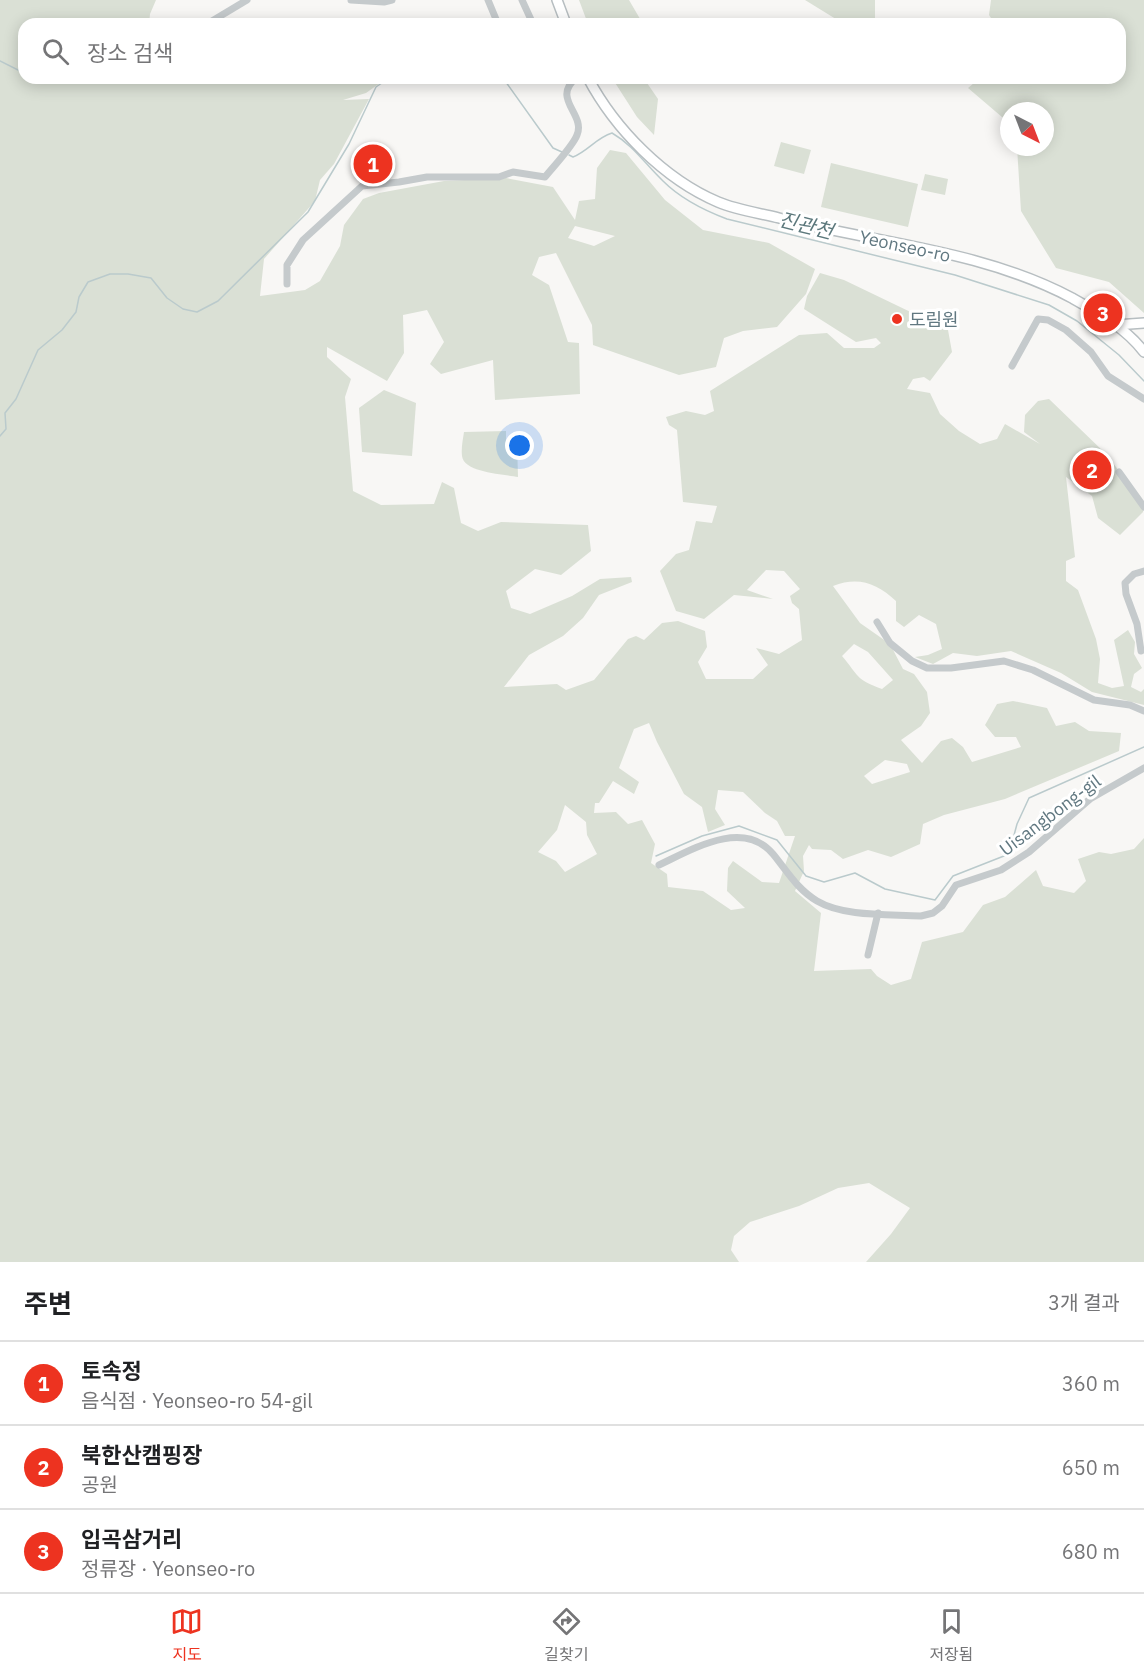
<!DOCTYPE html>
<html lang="ko">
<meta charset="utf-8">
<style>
body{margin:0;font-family:"IBM Plex Sans","Noto Sans KR",sans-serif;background:#f6f6f6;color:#202124}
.compass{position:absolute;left:1000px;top:102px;width:54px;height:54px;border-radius:50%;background:#fff;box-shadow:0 3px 15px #0003;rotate:138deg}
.you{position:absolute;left:520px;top:446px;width:21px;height:21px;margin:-15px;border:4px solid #fff;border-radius:50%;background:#1a73e8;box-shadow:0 0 0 9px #1a73e833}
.badge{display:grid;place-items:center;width:39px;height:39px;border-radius:50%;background:#ed3320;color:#fff;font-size:20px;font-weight:700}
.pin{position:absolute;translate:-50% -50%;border:3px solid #fff;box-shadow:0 2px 6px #0006}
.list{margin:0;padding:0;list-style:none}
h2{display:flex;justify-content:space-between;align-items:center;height:78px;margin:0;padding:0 24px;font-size:26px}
h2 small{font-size:20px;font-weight:400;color:#757577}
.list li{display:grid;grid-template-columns:39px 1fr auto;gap:18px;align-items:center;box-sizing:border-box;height:84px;padding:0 24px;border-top:2px solid #e0e0e0}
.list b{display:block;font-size:22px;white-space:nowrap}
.list p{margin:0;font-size:20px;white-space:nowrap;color:#757577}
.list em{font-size:20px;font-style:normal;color:#757577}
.icon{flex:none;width:33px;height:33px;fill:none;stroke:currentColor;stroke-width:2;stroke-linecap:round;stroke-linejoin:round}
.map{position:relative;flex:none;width:1144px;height:1262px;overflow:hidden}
.search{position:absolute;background:#fff;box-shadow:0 3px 15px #0003;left:18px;right:18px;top:18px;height:66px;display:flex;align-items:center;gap:15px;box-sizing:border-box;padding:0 21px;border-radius:18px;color:#757577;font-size:22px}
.sheet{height:330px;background:#fff}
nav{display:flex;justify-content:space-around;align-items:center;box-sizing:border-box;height:84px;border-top:2px solid #e0e0e0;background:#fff;font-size:16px;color:#757577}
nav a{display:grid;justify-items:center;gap:3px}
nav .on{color:#ed3320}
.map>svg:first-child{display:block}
.green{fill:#dae0d5;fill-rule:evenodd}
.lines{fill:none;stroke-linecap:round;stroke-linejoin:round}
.stream{stroke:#bacacc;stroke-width:1.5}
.secondary-casing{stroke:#b7bec1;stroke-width:12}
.minor{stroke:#c5cacc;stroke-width:7}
.secondary{stroke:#fff;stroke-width:9}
.poi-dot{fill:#ed3320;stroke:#fff;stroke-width:2}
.labels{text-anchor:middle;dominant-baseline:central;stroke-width:6;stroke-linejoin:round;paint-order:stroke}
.street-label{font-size:18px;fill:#617881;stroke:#fff}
.poi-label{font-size:18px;fill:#617881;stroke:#fff;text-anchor:start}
.water-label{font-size:20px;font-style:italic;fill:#5c787c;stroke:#fff}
</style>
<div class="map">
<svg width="1144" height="1262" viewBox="0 0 1144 1262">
<rect width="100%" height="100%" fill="#f8f7f5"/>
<g class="green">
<path d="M0 0H156L150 14 149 24H24V78H387L366 93 343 100 369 99 334 164 320 180 315 201 264 259 260 296 305 290 320 281 340 246 344 225 363 199 379 193 444 181 506 178 553 187 575 220 579 201 595 199 597 168 610 150 626 153 665 200 703 230 769 243 815 269 806 294 777 327 743 331 724 338 716 367 679 375 593 345 592 325 556 253 539 257 532 275 549 285 568 342 579 343 580 394 495 400 493 360 441 374 430 364 444 342 427 310 403 315 404 353 387 381 327 347V357L351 379 345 397 353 491 381 505 434 504 442 482 454 488 461 523 478 531 501 522 588 525 591 551 561 575 535 569 506 591 511 608 530 614 572 596 600 579 631 577 632 582 599 595 583 618 563 636 529 655 504 687 557 684 566 690 594 680 628 639 636 636 644 640 662 623 678 621 705 631 707 647 698 662 706 679H753L768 665 756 648 779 654 802 640 799 609 792 603 790 596 800 589 784 571 766 570 747 590 773 599 734 595 704 619 676 611 660 571 676 554 689 550 696 521 712 523 717 506 683 502 677 430 669 425 666 417 686 411 705 415 714 411 710 391 799 335 827 333 844 348H874L881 343 876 338 856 342 804 309 807 296 820 273 844 280 948 330 952 352 930 381 924 377 913 379 907 389 930 393 940 414 959 431 980 444 997 439 1005 424 1040 444 1024 432 1025 415 1038 401 1049 399 1104 452 1144 502 1143 512 1120 535 1098 518 1092 496 1066 477 1075 557 1066 561V581L1078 590 1096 639 1100 659 1098 683 1112 688 1124 686 1114 640 1128 630 1135 642 1134 654 1142 668 1134 674 1131 687 1141 692 1144 689V705L1092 692 1061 673 1011 651 977 656 953 653 933 664 915 657 928 655 942 649 936 624 919 615 904 627 896 621V601C877 583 858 576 833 586L860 623 890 644 903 669 914 674 927 692 930 713 921 726 901 740 922 763 941 741 952 738 963 747 972 762 1021 747 1016 737H995L985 725 997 704 1013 701 1047 708 1056 726 1075 722 1089 731 1121 733 1119 751 1005 799 944 815 923 824 920 844 891 857 868 850 843 859 831 850 812 849 809 845 803 856 804 871 795 891 821 913 814 971 871 969 877 976 891 985 911 979 922 942 963 932 983 905 1005 897 1036 870 1043 886 1074 893 1086 881 1078 859 1099 852 1111 854 1134 849 1144 838V1262H866L891 1234 910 1208 869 1183 838 1188 799 1206 750 1222 734 1236 731 1250 739 1262H0ZM575 226 615 236 594 246 568 238ZM854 644 868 652 893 680 882 689C855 679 859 676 842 656ZM649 723 657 742 684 794 702 807 708 832 725 825 715 809 718 790 743 792 765 813 777 821 785 836H795L779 883 762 882 733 861 728 868 727 891 745 908 731 910 703 891 668 887 667 874 651 863 655 844 642 820 628 824 616 812 594 813 595 803H599L613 781 634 794 639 782 619 768 634 729ZM885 760 907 764 910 772 872 784 864 776ZM565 805 586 822 587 835 597 854 565 872 556 861 538 852 557 830Z"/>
<path d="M579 0H629L643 24H588Z"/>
<path d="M805 0H875V24H844Z"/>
<path d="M991 0H1144V313L1109 282 1056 268 1021 211 1017 147H1045V111H1009V123L968 88 980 78H1120V24H995L989 15Z"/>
<path d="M612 78H647V83L658 99 654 135 637 117Z"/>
<path d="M781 142 811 150 804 174 774 166Z"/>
<path d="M831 163 918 184 908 227 821 207Z"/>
<path d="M925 174 948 179 945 195 921 190Z"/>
<path d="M384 390 416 403 412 456 362 452 359 408Z"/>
<path d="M506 431V443L517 442 518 477C504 474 464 473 462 456 461 448 463 439 464 432Z"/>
</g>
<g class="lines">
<g class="stream">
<path d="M0 61 24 73"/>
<path d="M492 78 506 81"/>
<path d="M503 78 553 148 562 152"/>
<path d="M569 155 573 157C588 151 596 138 612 133 633 145 646 165 663 181 681 199 703 210 727 219L955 275 1049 305 1077 321 1119 355 1144 381"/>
<path d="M0 436 6 429 5 413 16 399 38 350 62 330 76 312 79 297 88 282 110 274H128L151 278 167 298 183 309 197 312 218 301 308 212 349 144 376 87 389 78"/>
<path d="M656 856 702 836 739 826 777 840 806 876 824 882 855 873 885 889 935 900 953 876 1009 854 1017 824 1029 798 1144 747"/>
</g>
<g class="secondary-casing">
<g id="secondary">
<path d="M557 0 566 24"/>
<path d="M588 78C615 129 664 179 718 202 737 210 759 213 779 218 876 243 982 250 1072 298 1097 312 1126 328 1144 352"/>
<path d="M1116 325 1144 323"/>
</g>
</g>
<g class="minor">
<path d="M351 0 384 2 392 0"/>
<path d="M488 0 498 24"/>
<path d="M522 0 533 24"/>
<path d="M207 24 247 0"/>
<path d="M287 284V265L303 240 362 186 399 182 427 177H499L513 172 545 177C553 167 573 146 577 135 586 114 551 99 576 78"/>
<path d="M1012 366 1038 319 1048 320 1066 330 1091 352 1108 376 1144 399"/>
<path d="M1119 472 1144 507"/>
<path d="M877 622 890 643 912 661 927 668H951L1004 661 1033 670 1094 700 1130 705 1144 711"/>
<path d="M1141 651 1137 624 1126 594 1125 583 1134 574 1144 571"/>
<path d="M659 865C691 850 743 818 773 854 787 871 797 889 817 901 844 917 889 914 921 916L933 913 942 906 956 885 1001 870 1029 852 1090 799 1144 768"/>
<path d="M868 955 878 913"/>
</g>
<use href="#secondary" class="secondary"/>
</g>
<circle class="poi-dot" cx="897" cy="319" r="6"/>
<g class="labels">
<g class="street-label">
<text transform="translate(905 246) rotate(12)">Yeonseo-ro</text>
<text transform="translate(1050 815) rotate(-37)">Uisangbong-gil</text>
</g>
<g class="poi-label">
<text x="909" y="319">도림원</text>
</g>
<g class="water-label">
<text transform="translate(806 225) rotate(14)">진관천</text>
</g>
</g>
</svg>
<svg class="compass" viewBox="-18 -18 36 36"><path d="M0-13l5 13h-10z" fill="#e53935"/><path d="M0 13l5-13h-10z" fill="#757577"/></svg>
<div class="you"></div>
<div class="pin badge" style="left:373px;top:164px">1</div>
<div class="pin badge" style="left:1092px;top:470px">2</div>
<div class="pin badge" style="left:1103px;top:313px">3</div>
<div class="search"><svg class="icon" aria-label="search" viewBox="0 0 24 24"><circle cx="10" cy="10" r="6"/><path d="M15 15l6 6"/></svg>장소 검색</div>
</div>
<section class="sheet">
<h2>주변<small>3개 결과</small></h2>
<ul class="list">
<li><span class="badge">1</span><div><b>토속정</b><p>음식점 · Yeonseo-ro 54-gil</p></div><em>360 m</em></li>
<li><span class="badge">2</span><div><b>북한산캠핑장</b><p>공원</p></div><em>650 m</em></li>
<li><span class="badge">3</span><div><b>입곡삼거리</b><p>정류장 · Yeonseo-ro</p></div><em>680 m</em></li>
</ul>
</section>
<nav>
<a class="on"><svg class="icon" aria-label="map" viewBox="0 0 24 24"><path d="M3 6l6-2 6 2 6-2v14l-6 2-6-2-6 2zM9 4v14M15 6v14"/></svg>지도</a>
<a><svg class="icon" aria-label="directions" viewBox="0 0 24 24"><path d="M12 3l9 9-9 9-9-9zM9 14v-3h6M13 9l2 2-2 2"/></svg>길찾기</a>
<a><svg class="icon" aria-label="saved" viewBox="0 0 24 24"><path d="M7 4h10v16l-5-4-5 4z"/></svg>저장됨</a>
</nav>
